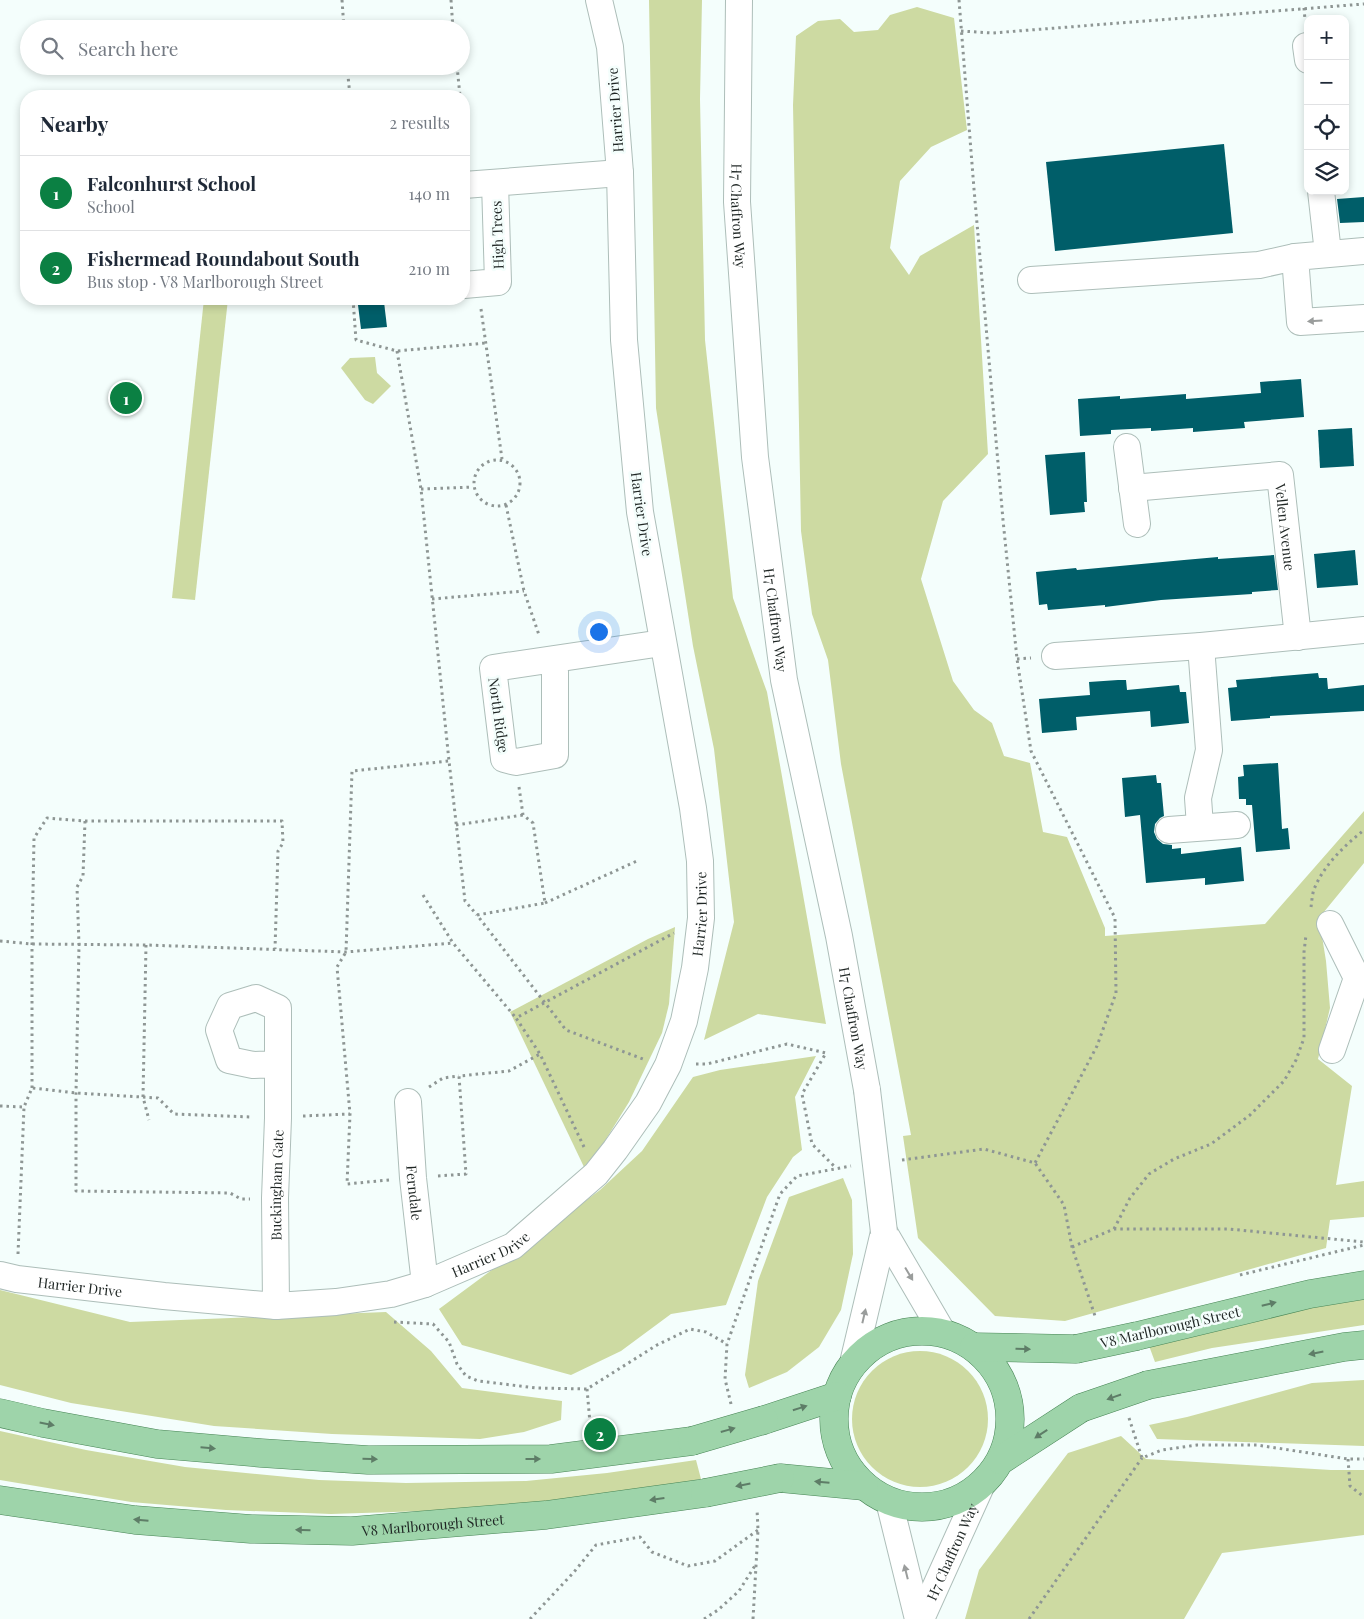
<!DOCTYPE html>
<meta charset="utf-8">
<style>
body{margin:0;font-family:"Playfair Display",serif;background:#f6f6f7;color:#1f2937}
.controls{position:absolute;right:15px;top:15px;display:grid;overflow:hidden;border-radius:10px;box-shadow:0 2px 8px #0003}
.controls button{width:45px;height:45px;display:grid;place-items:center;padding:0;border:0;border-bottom:1px solid #e0e1e3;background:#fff;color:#1f2937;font:25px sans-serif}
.you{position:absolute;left:598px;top:631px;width:18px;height:18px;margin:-12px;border:4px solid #fff;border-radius:50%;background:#1a73e8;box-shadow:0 0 0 8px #1a73e833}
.badge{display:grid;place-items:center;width:32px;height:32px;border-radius:50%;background:#0b8043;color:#fff;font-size:16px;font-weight:700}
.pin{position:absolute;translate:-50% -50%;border:2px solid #fff;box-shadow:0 1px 5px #0006}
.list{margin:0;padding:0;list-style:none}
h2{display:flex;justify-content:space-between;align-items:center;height:65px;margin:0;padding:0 20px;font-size:21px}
h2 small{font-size:16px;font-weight:400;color:#747a83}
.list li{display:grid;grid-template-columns:32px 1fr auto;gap:15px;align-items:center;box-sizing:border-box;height:75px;padding:0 20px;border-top:1px solid #e0e1e3}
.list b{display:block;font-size:19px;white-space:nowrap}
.list p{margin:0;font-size:16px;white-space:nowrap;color:#747a83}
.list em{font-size:16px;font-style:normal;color:#747a83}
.icon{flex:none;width:28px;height:28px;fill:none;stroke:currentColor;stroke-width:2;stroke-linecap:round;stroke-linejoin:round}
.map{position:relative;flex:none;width:1364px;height:1619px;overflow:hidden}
.search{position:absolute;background:#fff;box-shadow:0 2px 8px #0003;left:20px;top:20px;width:450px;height:55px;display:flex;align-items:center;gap:12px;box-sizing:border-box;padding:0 18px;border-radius:28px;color:#747a83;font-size:19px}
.panel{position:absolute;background:#fff;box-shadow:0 2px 8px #0003;left:20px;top:90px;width:450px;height:215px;border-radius:20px}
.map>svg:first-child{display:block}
.green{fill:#cddaa2}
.building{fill:#005e69}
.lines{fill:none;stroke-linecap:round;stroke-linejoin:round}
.minor-casing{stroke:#adbeb9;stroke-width:28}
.major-casing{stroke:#488556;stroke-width:29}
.path{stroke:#8e9694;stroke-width:3;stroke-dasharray:2.5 4;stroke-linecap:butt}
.minor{stroke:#fff;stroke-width:26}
.major{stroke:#9ed4aa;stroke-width:28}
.minor-bridge-casing{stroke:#adbeb9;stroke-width:28;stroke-linecap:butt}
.major-bridge-casing{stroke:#488556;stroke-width:29;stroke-linecap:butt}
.minor-bridge{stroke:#fff;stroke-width:26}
.major-bridge{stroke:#9ed4aa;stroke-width:28}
.oneway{fill:#9a9d9c}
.oneway2{fill:#5e7d67}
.labels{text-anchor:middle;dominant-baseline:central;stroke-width:5;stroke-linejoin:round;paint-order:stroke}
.street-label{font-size:14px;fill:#1f2624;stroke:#f4fefc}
</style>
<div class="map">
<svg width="1364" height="1619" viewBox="0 0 1364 1619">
<rect width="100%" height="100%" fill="#f4fefc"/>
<g class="green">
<path d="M649 0H702L700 99 705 340 733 598 767 692 826 1024 758 1014 704 1040 734 922 714 749 693 646 656 408Z"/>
<path d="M917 7 954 18 967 130 931 147 900 181 890 248 909 275 920 256 974 225 988 454 943 501 921 579 953 681 974 710 992 723 1004 756 1030 763 1043 832 1067 837 1105 928V936L1265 924 1364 811V863L1319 918 1326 961 1330 1008 1318 1059 1352 1086 1336 1185 1364 1181V1217L1330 1220 1326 1248 1065 1321 995 1316 918 1238 903 1136 911 1135 841 764 828 660 812 614 801 531 793 105 796 36 818 21 840 19 854 32 878 30 890 15Z"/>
<path d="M204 299H228L195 600 172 598Z"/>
<path d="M375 357 377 373 391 386 373 404 365 400 341 368 350 358Z"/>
<path d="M675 927 669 1004 662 1033 629 1102 603 1144 584 1167 510 1012 648 939Z"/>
<path d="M816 1056 795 1097 802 1150 793 1157 767 1197 726 1305 671 1314 621 1351 571 1375 462 1345 439 1309 600 1190 642 1151 693 1077 720 1070Z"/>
<path d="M843 1178 852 1200 853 1254 841 1310 819 1347 787 1372 749 1388 745 1375 758 1281 789 1197Z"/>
<path d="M0 1290 130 1322 386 1312 431 1351 462 1388 562 1401 561 1420 524 1432 480 1439 332 1434 214 1426 71 1403 0 1385Z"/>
<path d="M1364 1298V1325L1212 1348 1155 1362 1148 1343 1304 1308Z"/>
<circle cx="920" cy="1419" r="68"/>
<path d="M1364 1380V1446L1157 1439 1149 1425 1187 1417 1312 1383Z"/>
<path d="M0 1431 86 1450 185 1467 319 1480 406 1483 526 1481 607 1473 696 1460 701 1479 626 1494 529 1505 424 1511 331 1514 226 1510 131 1502 0 1480Z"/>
<path d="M1121 1436 1146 1459 1331 1470H1364V1535L1222 1553 1184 1619H965L979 1570 1068 1453Z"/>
</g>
<g class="building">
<path d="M1224 144 1233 233 1055 251 1046 162Z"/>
<path d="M1364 197V222L1340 223 1337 199Z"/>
<path d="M384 302 387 327 361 329 358 305Z"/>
<path d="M1301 379 1304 417 1244 422 1245 428 1193 432V428L1151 431V428L1111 430V434L1080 436 1078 399 1120 396V399L1186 394V399L1261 393 1260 382Z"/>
<path d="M1352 428 1354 466 1320 468 1318 430Z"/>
<path d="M1085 452 1087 502H1084L1085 512 1050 515 1045 455Z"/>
<path d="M1355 550 1358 585 1317 588 1314 554Z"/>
<path d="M1274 555 1278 590 1252 592V594L1161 600 1105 607V605L1048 610 1047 604 1039 605 1036 572 1076 568 1077 570 1184 560 1218 557V559Z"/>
<path d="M1318 673 1319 678H1327L1328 689 1364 685V711L1270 716V718L1231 721 1228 688 1237 687 1236 680Z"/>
<path d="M1118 680H1126L1127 690 1179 685 1180 692H1186L1189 723 1151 727 1150 711 1076 717 1077 730 1042 733 1039 699 1090 695 1089 682Z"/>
<path d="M1278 763 1282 829 1288 828 1290 849 1256 852 1252 805H1246V799H1239L1238 777 1244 776 1243 765Z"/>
<path d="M1156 775 1157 783H1161L1164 816 1160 818 1155 824 1154 832 1157 839 1163 844 1172 845V849L1181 848V854L1241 847 1244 881 1205 885V878L1146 883 1140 815 1125 817 1122 778Z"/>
</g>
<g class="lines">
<g class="minor-casing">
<g id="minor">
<path id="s1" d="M739 0 737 202 755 457 784 680 839 936 867 1090"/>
<path d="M1306 46 1308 60"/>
<path d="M464 185 620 173"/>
<path d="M1321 191 1328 253"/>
<path d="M1364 251 1295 257 1300 322 1364 318"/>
<path d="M1031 280 1259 265 1295 257"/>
<path d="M464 285 498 282 495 183"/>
<path d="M1127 447 1137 524"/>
<path id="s2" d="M1132 488 1280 475 1298 637"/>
<path d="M1055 656 1201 646 1364 630"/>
<path d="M555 659V755L516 762 504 759 493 668 662 643"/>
<path d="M1200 826 1198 798 1209 750 1201 646"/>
<path d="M1169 830 1237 825"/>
<path d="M1330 924 1357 978 1332 1050"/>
<path id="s3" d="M408 1102 413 1178 425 1284"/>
<path d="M884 1232 943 1333"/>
<path id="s4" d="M0 1275 17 1279 164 1296 276 1306 336 1302 391 1294 425 1284 513 1246 596 1174 615 1150 648 1103 668 1065 684 1021 695 968 701 918 700 861 693 808 640 512 624 340 620 173 610 47 599 0"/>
<path id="s5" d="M276 1306 275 1198 278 1118V1008L256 998 230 1006 219 1030 229 1060 253 1065 277 1064"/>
<path d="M853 1363 884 1232"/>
<path d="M889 1501 918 1619"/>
<path id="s6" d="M921 1619 982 1484"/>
</g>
</g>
<g class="major-casing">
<g id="major">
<circle cx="922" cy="1419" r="88"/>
<path d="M1137 1336 1310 1294 1364 1285"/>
<path d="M974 1347 1076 1349"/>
<path d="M1148 1385 1344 1347 1364 1345"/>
<path d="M0 1413 43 1423 157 1444 261 1453 368 1460 551 1459 692 1441"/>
<path d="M764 1420 837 1396"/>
<path d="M1001 1460 1081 1408"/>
<path d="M780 1478 864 1486"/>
<path id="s7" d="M0 1500 135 1520 251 1529 352 1531 546 1515 705 1493"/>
</g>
</g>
<g class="path">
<path d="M342 0 344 29"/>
<path d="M451 0 453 29"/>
<path d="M959 0 974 189 1003 520 1017 659 1031 751 1115 918 1116 993 1097 1046 1035 1163"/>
<path d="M1304 8 1305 20"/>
<path d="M961 31 992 33 1364 4"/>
<path d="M347 66 350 96"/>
<path d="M457 66 460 96"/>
<path d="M464 129 467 159"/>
<path d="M353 299 356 340 397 351 486 343"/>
<path d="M481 309 502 459"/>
<path d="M397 351 421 489 449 761 465 901 477 915"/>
<circle cx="497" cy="483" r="23"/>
<path d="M421 489 473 487"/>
<path d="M506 505 524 591 539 635"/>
<path d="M432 599 524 591"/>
<path d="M1017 659 1031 658"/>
<path d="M519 787 523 815 533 823 545 903 477 915 566 1030 643 1059"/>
<path d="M85 821 83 876 77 887 79 945 76 1093V1191L230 1193 241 1199H250"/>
<path d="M456 825 523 815"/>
<path d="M423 895 453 943 516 1018"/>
<path d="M545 903 637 861"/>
<path d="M1311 907C1312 901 1312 893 1315 887 1325 864 1344 846 1364 830"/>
<path d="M0 941 32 944 146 945 346 952 453 943"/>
<path d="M146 945 143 1097 149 1120"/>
<path d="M696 1064H707L787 1044 826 1053 802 1094 812 1144 836 1168"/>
<path d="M429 1087 443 1078 459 1076"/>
<path d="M32 1088V944L34 838 47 818 85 821H282L283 843 278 851 275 949"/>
<path d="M0 1106 24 1107 32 1088 76 1093 158 1098 174 1114 252 1117"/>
<path d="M303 1116 350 1114"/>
<path d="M584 1147 540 1054 516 1018 674 933"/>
<path d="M902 1160 984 1149 1035 1163 1064 1205 1072 1247 1096 1319"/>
<path d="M438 1176 466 1174 459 1076 509 1071 540 1054"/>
<path d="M389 1180 347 1184 350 1114 337 967 346 952 352 771 449 761"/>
<path d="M1114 1229 1130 1198 1149 1174 1174 1159 1211 1144 1250 1115 1284 1081 1296 1060 1304 1038V952L1306 935"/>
<path d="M1072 1247 1114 1229H1229L1364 1242"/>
<path d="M18 1254 24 1107"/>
<path d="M1240 1275 1364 1245"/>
<path d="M394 1322 433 1324 449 1342 457 1364 466 1376 478 1381 537 1388 587 1389 657 1345 690 1329 706 1332 727 1344"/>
<path d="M587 1389 590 1423"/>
<path d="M731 1404 725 1379 727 1344 780 1194 797 1176 851 1166"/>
<path d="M1129 1418 1142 1458 1162 1450 1197 1445H1257L1348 1459H1364"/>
<path d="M1348 1459 1350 1486 1364 1497"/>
<path d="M530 1619 574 1572 596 1545 640 1537 652 1552 688 1566 715 1561 758 1530"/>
<path d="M704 1619 718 1610 739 1591 756 1564"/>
<path d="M753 1619 758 1530 757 1509"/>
<path d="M1029 1619 1142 1458"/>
</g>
<use href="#minor" class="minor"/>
<use href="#major" class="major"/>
<g class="minor-bridge-casing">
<path id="minor-bridge" d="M867 1090 884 1232"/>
</g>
<g class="major-bridge-casing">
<g id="major-bridge">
<path d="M1076 1349 1137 1336"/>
<path d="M1081 1408 1148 1385"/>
<path d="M692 1441 764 1420"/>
<path d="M705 1493 780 1478"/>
</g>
</g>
<use href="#minor-bridge" class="minor-bridge"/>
<use href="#major-bridge" class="major-bridge"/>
</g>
<defs><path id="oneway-solid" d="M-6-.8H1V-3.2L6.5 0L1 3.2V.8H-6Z" transform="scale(1.25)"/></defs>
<g class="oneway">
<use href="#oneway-solid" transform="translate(1315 321) rotate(177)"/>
<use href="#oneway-solid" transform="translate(909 1274) rotate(59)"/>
<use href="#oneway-solid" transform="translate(864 1316) rotate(-77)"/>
<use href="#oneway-solid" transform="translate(906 1572) rotate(-104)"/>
</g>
<g class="oneway2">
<use href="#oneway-solid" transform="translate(1269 1304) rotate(-14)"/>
<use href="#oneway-solid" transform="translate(1023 1349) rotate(2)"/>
<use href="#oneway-solid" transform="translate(1316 1353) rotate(169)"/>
<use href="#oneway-solid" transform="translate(1114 1397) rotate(161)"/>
<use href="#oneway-solid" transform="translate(800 1408) rotate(-18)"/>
<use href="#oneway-solid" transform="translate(47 1424) rotate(11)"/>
<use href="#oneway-solid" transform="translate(728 1430) rotate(-16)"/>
<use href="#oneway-solid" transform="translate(1041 1434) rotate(147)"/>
<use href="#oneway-solid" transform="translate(208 1448) rotate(5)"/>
<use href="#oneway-solid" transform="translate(370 1459) rotate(1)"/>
<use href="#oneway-solid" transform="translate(533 1459)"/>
<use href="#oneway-solid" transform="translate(822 1482) rotate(-175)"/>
<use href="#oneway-solid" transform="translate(743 1485) rotate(169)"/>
<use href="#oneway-solid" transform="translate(657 1499) rotate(172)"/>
<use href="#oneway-solid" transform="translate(141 1520) rotate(-175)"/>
<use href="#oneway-solid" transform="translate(303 1530) rotate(-179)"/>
</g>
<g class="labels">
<g class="street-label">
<text transform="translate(615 110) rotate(-94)">Harrier Drive</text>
<text stroke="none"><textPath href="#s1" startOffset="216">H7 Chaffron Way</textPath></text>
<text transform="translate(497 235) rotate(-92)">High Trees</text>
<text transform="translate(642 514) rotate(82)">Harrier Drive</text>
<text stroke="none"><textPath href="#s2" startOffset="201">Vellen Avenue</textPath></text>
<text stroke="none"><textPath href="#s1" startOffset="622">H7 Chaffron Way</textPath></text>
<text transform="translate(499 715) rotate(82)">North Ridge</text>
<text stroke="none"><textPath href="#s4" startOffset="921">Harrier Drive</textPath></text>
<text stroke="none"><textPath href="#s1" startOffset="1028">H7 Chaffron Way</textPath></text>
<text stroke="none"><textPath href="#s5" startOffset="121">Buckingham Gate</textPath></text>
<text stroke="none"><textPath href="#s3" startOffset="91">Ferndale</textPath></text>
<text stroke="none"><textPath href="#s4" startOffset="501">Harrier Drive</textPath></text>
<text stroke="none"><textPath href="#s4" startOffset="81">Harrier Drive</textPath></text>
<text transform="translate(1170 1327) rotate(-13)">V8 Marlborough Street</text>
<text stroke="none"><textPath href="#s7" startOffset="435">V8 Marlborough Street</textPath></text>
<text stroke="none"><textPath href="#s6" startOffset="74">H7 Chaffron Way</textPath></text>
</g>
</g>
</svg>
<div class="controls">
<button>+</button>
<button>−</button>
<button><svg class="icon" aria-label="locate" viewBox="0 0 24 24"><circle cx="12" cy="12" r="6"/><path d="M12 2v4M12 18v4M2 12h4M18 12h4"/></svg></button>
<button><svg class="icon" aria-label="layers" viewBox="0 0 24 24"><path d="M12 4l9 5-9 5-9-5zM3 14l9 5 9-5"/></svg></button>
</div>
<div class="you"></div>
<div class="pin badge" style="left:126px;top:398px">1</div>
<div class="pin badge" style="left:600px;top:1434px">2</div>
<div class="search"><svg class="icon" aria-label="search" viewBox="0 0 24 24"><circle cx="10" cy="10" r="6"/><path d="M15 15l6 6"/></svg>Search here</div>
<section class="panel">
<h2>Nearby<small>2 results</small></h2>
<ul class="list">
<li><span class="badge">1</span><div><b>Falconhurst School</b><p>School</p></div><em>140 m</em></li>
<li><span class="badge">2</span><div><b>Fishermead Roundabout South</b><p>Bus stop · V8 Marlborough Street</p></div><em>210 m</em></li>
</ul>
</section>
</div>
